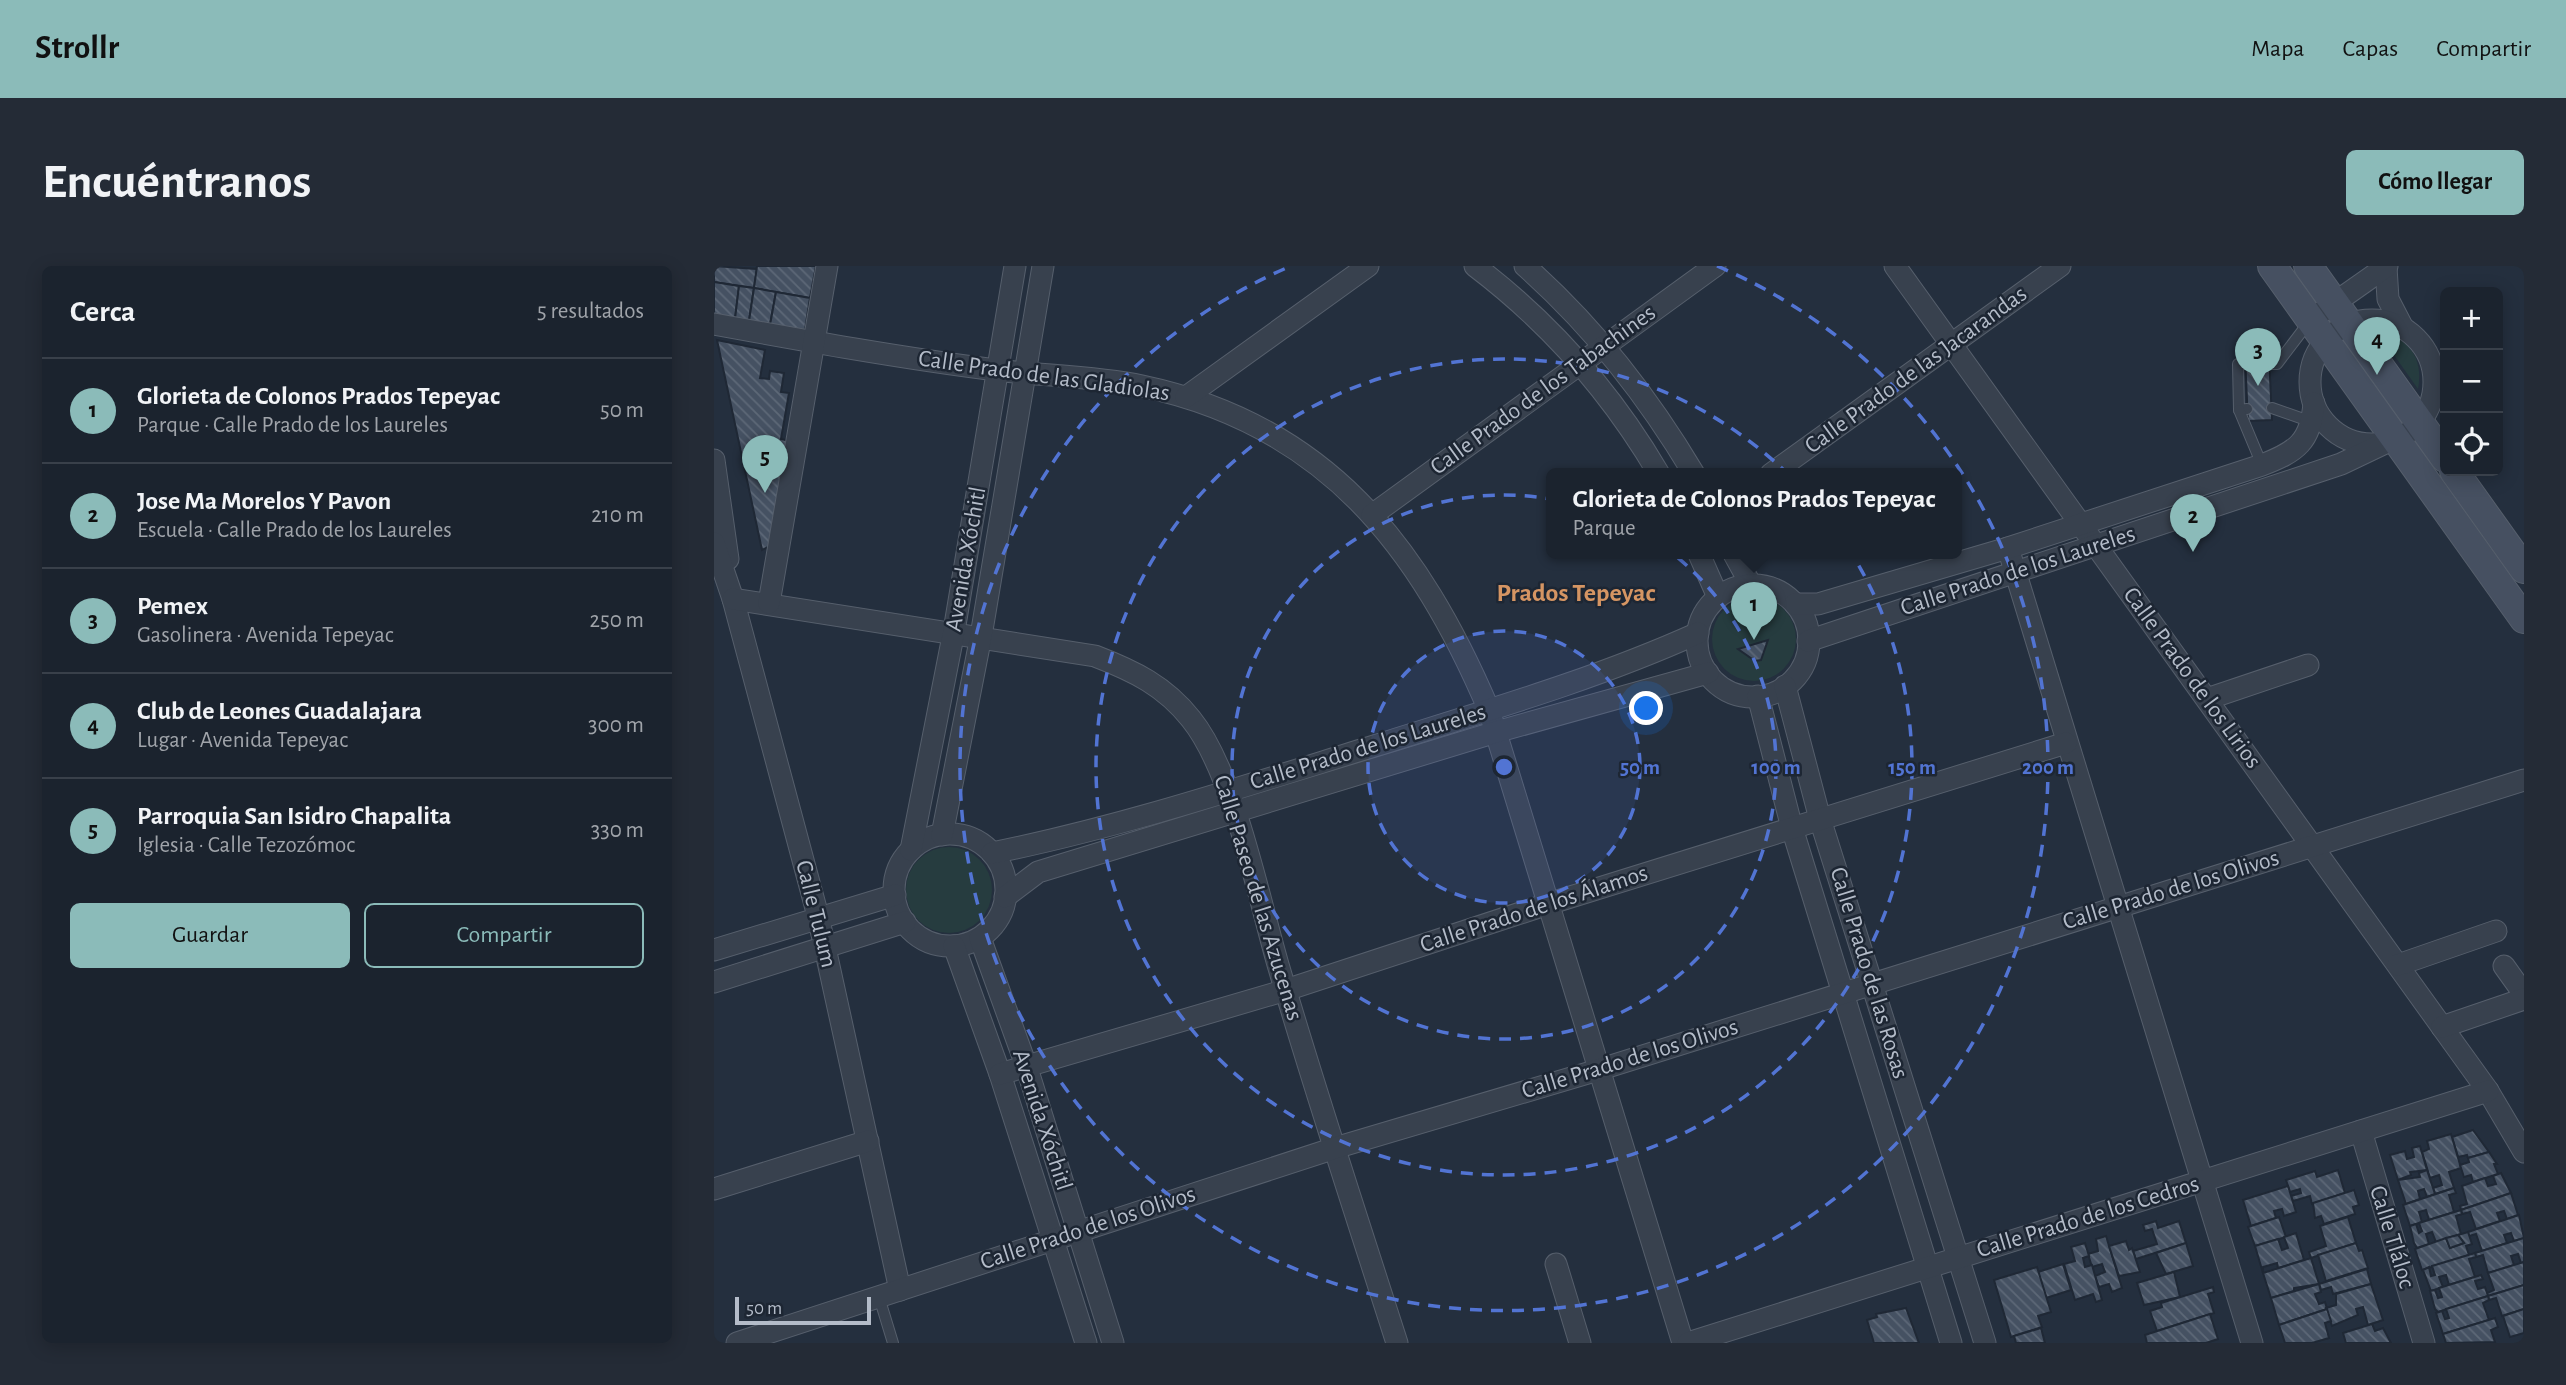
<!DOCTYPE html>
<html lang="es">
<meta charset="utf-8">
<style>
body{margin:0;font-family:"Alegreya Sans",sans-serif;background:#242b36;color:#f1f3f6}
.controls{position:absolute;right:21px;top:21px;display:grid;overflow:hidden;border-radius:10px;box-shadow:0 4px 18px #0003}
.controls button{width:63px;height:63px;display:grid;place-items:center;padding:0;border:0;border-bottom:2px solid #39404a;background:#1b232e;color:#f1f3f6;font:35px sans-serif}
.scale{position:absolute;left:21px;bottom:18px;width:136px;box-sizing:border-box;padding-left:7px;border:4px solid #b4bcc9;border-top:0;font-size:19px;line-height:24px;white-space:nowrap;color:#b4bcc9;-webkit-text-stroke:5px #1d2633;paint-order:stroke}
.you{position:absolute;left:933px;top:443px;width:24px;height:24px;margin:-18px;border:5px solid #fff;border-radius:50%;background:#1a73e8;box-shadow:0 0 0 10px #1a73e833}
.badge{display:grid;place-items:center;width:46px;height:46px;border-radius:50%;background:#8bbbb9;color:#111;font-size:23px;font-weight:700}
.pin{position:absolute;translate:-50% -58px;filter:drop-shadow(0 2px 4px #0008)}
.pin::after{content:'';position:absolute;top:37px;width:24px;height:21px;background:inherit;clip-path:polygon(0 0,100% 0,50% 100%)}
.popup{position:absolute;left:832px;top:202px;width:416px;height:91px;box-sizing:border-box;display:grid;place-content:center;border-radius:10px;background:#1b232e;filter:drop-shadow(0 2px 5px #0005);font-size:23px;white-space:nowrap;color:#a0a4aa}
.popup b{font-size:26px;color:#f1f3f6}
.popup::after{content:'';position:absolute;left:50%;top:100%;margin-left:-14px;border:14px solid transparent;border-top-color:#1b232e}
.list{margin:0;padding:0;list-style:none}
h2{display:flex;justify-content:space-between;align-items:center;height:91px;margin:0;padding:0 28px;font-size:30px}
h2 small{font-size:23px;font-weight:400;color:#a0a4aa}
.list li{display:grid;grid-template-columns:46px 1fr auto;gap:21px;align-items:center;box-sizing:border-box;height:105px;padding:0 28px;border-top:2px solid #39404a}
.list b{display:block;font-size:26px;white-space:nowrap}
.list p{margin:0;font-size:23px;white-space:nowrap;color:#a0a4aa}
.list em{font-size:23px;font-style:normal;color:#a0a4aa}
.actions{display:flex;gap:14px;padding:21px 28px}
.actions a{flex:1;padding:16px 0;border:2px solid #8bbbb9;border-radius:10px;text-align:center;font-size:24px;color:#8bbbb9}
.actions .main{background:#8bbbb9;color:#111}
.icon{flex:none;width:38px;height:38px;fill:none;stroke:currentColor;stroke-width:2;stroke-linecap:round;stroke-linejoin:round}
.map{position:relative;flex:none;width:1810px;height:1077px;overflow:hidden;border-radius:10px}
header{display:flex;align-items:center;gap:42px;box-sizing:border-box;height:98px;padding:0 35px;background:#8bbbb9;color:#111}
header strong{font-size:33px}
nav{display:flex;gap:38px;margin-inline-start:auto;font-size:24px}
.intro{display:flex;align-items:center;justify-content:space-between;box-sizing:border-box;height:168px;padding:0 42px}
h1{margin:0;font-size:49px}
.button{padding:18px 32px;border-radius:10px;background:#8bbbb9;color:#111;font-size:24px;font-weight:700}
main{display:flex;gap:42px;padding:0 42px}
aside{flex:1;background:#1b232e;border-radius:10px;box-shadow:0 4px 18px #0003}
.map>svg:first-child{display:block}
.green{fill:#263c3f}
.building{fill:url(#building-back-hatch);stroke:#1f2835;stroke-width:2}
.lines{fill:none;stroke-linecap:round;stroke-linejoin:round}
.lane-casing{stroke:#565f6c;stroke-width:12}
.street-casing{stroke:#565f6c;stroke-width:23}
.secondary-casing{stroke:#565f6c;stroke-width:30}
.lane{stroke:#38414e;stroke-width:10}
.street{stroke:#38414e;stroke-width:21}
.secondary{stroke:#465061;stroke-width:28}
.ring{fill:none;stroke:#5274d3;stroke-width:3.5;stroke-dasharray:12 9}
.labels{text-anchor:middle;dominant-baseline:central;stroke-width:5;stroke-linejoin:round;paint-order:stroke}
.street-label{font-size:24px;fill:#b4bcc9;stroke:#1d2633}
.neighbourhood-label{font-size:26px;font-weight:bold;fill:#d59563;stroke:#1d2633}
.centre{fill:#5274d3;stroke:#1d2633;stroke-width:3.5}
.ring-label{font-size:21px;text-anchor:middle;font-weight:bold;fill:#5274d3;stroke:#1d2633;stroke-width:5;stroke-linejoin:round;paint-order:stroke}
</style>
<header>
<strong>Strollr</strong>
<nav><a>Mapa</a><a>Capas</a><a>Compartir</a></nav>
</header>
<div class="intro"><h1>Encuéntranos</h1><a class="button">Cómo llegar</a></div>
<main>
<aside>
<h2>Cerca<small>5 resultados</small></h2>
<ul class="list">
<li><span class="badge">1</span><div><b>Glorieta de Colonos Prados Tepeyac</b><p>Parque · Calle Prado de los Laureles</p></div><em>50 m</em></li>
<li><span class="badge">2</span><div><b>Jose Ma Morelos Y Pavon</b><p>Escuela · Calle Prado de los Laureles</p></div><em>210 m</em></li>
<li><span class="badge">3</span><div><b>Pemex</b><p>Gasolinera · Avenida Tepeyac</p></div><em>250 m</em></li>
<li><span class="badge">4</span><div><b>Club de Leones Guadalajara</b><p>Lugar · Avenida Tepeyac</p></div><em>300 m</em></li>
<li><span class="badge">5</span><div><b>Parroquia San Isidro Chapalita</b><p>Iglesia · Calle Tezozómoc</p></div><em>330 m</em></li>
</ul>
<div class="actions"><a class="main">Guardar</a><a>Compartir</a></div>
</aside>
<div class="map">
<svg width="1810" height="1077" viewBox="0 0 1810 1077">
<defs>
<pattern id="building-back-hatch" width="6" height="6" patternUnits="userSpaceOnUse" patternTransform="scale(1.75)"><rect width="6" height="6" fill="#455162"/><path d="M-1 5l2 2M0 0l6 6M5-1l2 2" fill="none" stroke="#5d6877"/></pattern>
</defs>
<rect width="100%" height="100%" fill="#242f3e"/>
<g class="green">
<path d="M1663 65C1694 70 1710 92 1704 123Z"/>
<circle cx="1040" cy="373" r="42"/>
<circle cx="235" cy="624" r="43"/>
</g>
<g class="building">
<path d="M0 0 43 3 40 22 0 16Z"/>
<path d="M43 0H102L96 32 40 22Z"/>
<path d="M0 16 25 20 21 53 0 49Z"/>
<path d="M25 20 40 22 35 55 21 53Z"/>
<path d="M40 22 62 26 56 59 35 55Z"/>
<path d="M62 26 96 32 91 64 56 59Z"/>
<path d="M3 74 51 84 46 112 55 113 56 105 70 107 67 126 75 127 67 173 76 175 56 280 48 284Z"/>
<path d="M1555 89 1558 154 1534 155 1531 91Z"/>
<path d="M1054 374 1047 394 1041 395 1024 383Z"/>
<path d="M1759 864 1775 886 1754 892 1753 889 1744 891 1738 871Z"/>
<path d="M1737 868 1747 902 1735 906 1740 922 1721 928 1719 922 1728 919 1725 909 1716 912 1708 886 1715 883 1713 875Z"/>
<path d="M1706 880 1713 904 1696 906 1697 909 1684 914 1676 889 1691 885 1693 893 1700 891 1698 882Z"/>
<path d="M1775 886 1783 898H1780L1784 908 1759 916 1757 909 1750 911 1746 899 1755 896 1754 892Z"/>
<path d="M1624 904 1631 927 1598 938 1596 930 1579 935 1577 930 1587 927 1586 923 1576 926 1572 914 1601 905 1603 911Z"/>
<path d="M1713 904 1721 928 1713 931 1710 923 1704 925 1706 933 1692 938 1684 914 1706 911 1705 907Z"/>
<path d="M1787 907 1797 927 1747 944 1746 940 1753 938 1748 920 1771 912 1774 920 1782 918 1779 910Z"/>
<path d="M1574 920 1582 946 1570 950 1568 943 1560 945 1562 952 1537 960 1529 934Z"/>
<path d="M1740 922 1742 927 1735 929 1740 946 1715 954 1712 944 1705 946 1708 956 1696 960 1689 939Z"/>
<path d="M1640 924 1645 939 1639 941 1641 948 1610 958 1607 950 1601 952 1599 937Z"/>
<path d="M1797 927 1804 949 1793 953 1790 945 1783 947 1786 955 1762 963 1756 946 1748 948 1747 944Z"/>
<path d="M1747 944 1748 948 1742 950 1747 968 1722 976 1718 966 1712 968 1715 978 1703 982 1700 977 1696 960 1702 958 1705 967 1708 965 1705 957Z"/>
<path d="M1805 949 1810 972 1800 975 1797 967 1790 969 1793 977 1768 985 1762 968 1755 970 1754 966Z"/>
<path d="M1565 951 1572 971 1541 980 1534 961Z"/>
<path d="M1634 951 1642 977 1597 992 1595 986 1612 980 1606 960Z"/>
<path d="M1442 955 1444 962 1465 955 1472 977 1422 993 1419 985 1443 978 1438 963 1431 965 1429 959Z"/>
<path d="M1754 966 1758 978 1752 980 1755 989 1708 1004 1701 983 1732 972 1736 982 1750 977 1744 969Z"/>
<path d="M1582 967 1590 994 1564 1002 1563 997 1549 1001V1007L1541 980 1564 973 1568 984 1574 982 1570 971Z"/>
<path d="M1744 969 1750 977 1736 982 1732 972Z"/>
<path d="M1392 970 1408 1022 1398 1026 1395 1018 1385 1021 1381 1010 1391 1006 1388 998 1378 1001 1374 988 1384 985 1382 973Z"/>
<path d="M1810 972V996L1807 997 1804 988 1797 990 1800 999 1774 1007 1769 989 1762 991 1761 987Z"/>
<path d="M1412 975 1415 984 1418 982 1426 1006 1405 1010 1395 980Z"/>
<path d="M1371 977 1375 990 1369 992 1371 1001 1378 999 1388 1034 1382 1036 1379 1028 1361 1034 1350 998 1361 995 1357 981Z"/>
<path d="M1472 977 1479 1000 1452 1008 1442 987Z"/>
<path d="M1642 977 1645 985 1648 984 1654 1002 1612 1015 1604 989Z"/>
<path d="M1761 987 1762 991 1755 993 1761 1011 1735 1019 1732 1009 1725 1011 1729 1021 1717 1025 1709 1004 1715 1001 1717 1010 1721 1009 1718 1000Z"/>
<path d="M1597 992 1605 1018 1580 1022V1025L1557 1032 1549 1007Z"/>
<path d="M1810 996V1019L1774 1030 1773 1027 1780 1024 1774 1007Z"/>
<path d="M1349 998 1357 1024 1332 1032 1324 1006Z"/>
<path d="M1323 1001 1337 1046 1324 1050 1328 1061 1297 1071 1280 1014Z"/>
<path d="M1653 1003 1657 1018 1619 1028 1617 1021 1607 1024 1605 1018Z"/>
<path d="M1460 1006 1466 1031 1430 1039 1423 1017Z"/>
<path d="M1767 1009 1769 1013 1761 1015 1764 1023 1771 1021 1774 1030 1724 1046 1721 1043 1716 1025 1721 1024 1724 1032 1728 1031 1725 1022Z"/>
<path d="M1605 1018 1607 1026 1601 1028 1605 1038 1611 1036 1613 1043 1565 1059 1557 1032Z"/>
<path d="M1657 1018 1669 1054 1654 1059 1649 1041 1642 1043 1644 1049 1618 1060 1612 1042 1622 1039V1028Z"/>
<path d="M1810 1019V1043L1788 1050 1782 1032 1775 1034 1774 1030Z"/>
<path d="M1499 1021 1500 1026 1494 1028 1500 1047 1443 1065 1436 1045 1448 1041 1447 1037Z"/>
<path d="M1774 1030 1775 1034 1769 1037 1775 1054 1729 1068 1722 1047 1728 1045 1731 1053 1735 1052 1732 1043Z"/>
<path d="M1192 1042 1205 1077H1160L1153 1054 1163 1051 1162 1048Z"/>
<path d="M1613 1043 1617 1055 1611 1057 1615 1072 1598 1077H1571L1565 1059Z"/>
<path d="M1810 1043V1067L1796 1071 1789 1050Z"/>
<path d="M1496 1048 1504 1073 1492 1077H1433L1431 1069Z"/>
<path d="M1781 1052 1784 1061 1777 1064 1781 1076 1732 1077 1729 1068Z"/>
<path d="M1658 1058 1661 1065 1669 1062 1677 1077H1632L1629 1067Z"/>
<path d="M1327 1062 1331 1077H1302L1300 1070Z"/>
</g>
<g class="lines">
<g class="lane-casing">
<g id="lane">
<path d="M1531 98H1524L1525 144 1533 143"/>
<path d="M1555 98H1563L1595 56"/>
<path d="M1558 142 1598 156"/>
<path d="M1525 144 1548 199"/>
<path d="M165 1031 179 1077"/>
</g>
</g>
<g class="street-casing">
<g id="street">
<path d="M761 0C836 57 897 126 945 208"/>
<path d="M811 0C880 61 933 129 980 208"/>
<path d="M1181 0 1774 825 1810 886"/>
<path d="M1672 1 1674 33 1689 62"/>
<path d="M1609 45 1673 0"/>
<circle cx="1658" cy="116" r="62"/>
<path d="M0 58C93 75 187 92 282 104 330 110 380 110 428 120 612 159 705 280 775 444L969 1077"/>
<path d="M472 131 654 0"/>
<path d="M0 194 14 293"/>
<path d="M1057 208 1346 0"/>
<path d="M658 249 1001 0"/>
<path d="M0 277 19 333 104 650 186 1024"/>
<path d="M1294 282 1538 1077"/>
<path d="M985 288 1004 331"/>
<path d="M1020 288 1037 319"/>
<circle cx="1039" cy="375" r="56"/>
<path d="M19 333 381 390C420 405 451 420 477 453 520 506 545 634 565 702 602 828 643 952 683 1077"/>
<path d="M55 337 113 0"/>
<path d="M1081 338H1104L1294 282 1548 199C1582 186 1597 176 1600 137"/>
<path d="M1094 375 1627 198 1671 177"/>
<path d="M1071 420 1106 553 1271 1077"/>
<path d="M1044 430 1078 562 1237 1077"/>
<path d="M1493 433 1594 399"/>
<circle cx="236" cy="624" r="56"/>
<path d="M228 569 267 370 329 0"/>
<path d="M197 584 240 365 301 0"/>
<path d="M278 587C407 561 534 519 660 480 768 446 880 414 984 367"/>
<path d="M291 631 324 606 782 466 994 407"/>
<path d="M266 672 312 799 399 1077"/>
<path d="M240 680 286 808 372 1077"/>
<path d="M0 684 181 629"/>
<path d="M1684 699 1782 665"/>
<path d="M1790 700 1810 728"/>
<path d="M0 716 191 656"/>
<path d="M1728 761 1810 733"/>
<path d="M286 808 572 724 834 638 1352 477"/>
<path d="M1647 865 1710 1077"/>
<path d="M0 923 154 875"/>
<path d="M842 998 866 1077"/>
<path d="M23 1077 621 882 884 804 1810 514"/>
<path d="M974 1077 1774 825"/>
</g>
</g>
<g class="secondary-casing">
<g id="secondary">
<path d="M1558 0 1810 353"/>
<path d="M1594 0 1731 192"/>
<path d="M1740 205 1810 303"/>
</g>
</g>
<use href="#lane" class="lane"/>
<use href="#street" class="street"/>
<use href="#secondary" class="secondary"/>
</g>
<circle cx="790" cy="501" r="136" fill="#5274d3" fill-opacity=".12"/>
<g class="ring">
<circle cx="790" cy="501" r="136"/>
<circle cx="790" cy="501" r="272"/>
<circle cx="790" cy="501" r="408"/>
<path d="M1003 0A544 544 0 1 1 577 0"/>
</g>
<g class="labels">
<g class="street-label">
<text transform="translate(1202 104) rotate(-36)">Calle Prado de las Jacarandas</text>
<text transform="translate(330 110) rotate(8)">Calle Prado de las Gladiolas</text>
<text transform="translate(829 124) rotate(-36)">Calle Prado de los Tabachines</text>
<text transform="translate(252 293) rotate(-80)">Avenida Xóchitl</text>
<text transform="translate(1304 305) rotate(-18)">Calle Prado de los Laureles</text>
<text transform="translate(1478 412) rotate(54)">Calle Prado de los Lirios</text>
<text transform="translate(654 481) rotate(-17)">Calle Prado de los Laureles</text>
<text transform="translate(1457 624) rotate(-17)">Calle Prado de los Olivos</text>
<text transform="translate(544 632) rotate(73)">Calle Paseo de las Azucenas</text>
<text transform="translate(820 643) rotate(-18)">Calle Prado de los Álamos</text>
<text transform="translate(102 648) rotate(76)">Calle Tulum</text>
<text transform="translate(1155 707) rotate(73)">Calle Prado de las Rosas</text>
<text transform="translate(916 793) rotate(-17)">Calle Prado de los Olivos</text>
<text transform="translate(328 854) rotate(72)">Avenida Xóchitl</text>
<text transform="translate(1374 951) rotate(-17)">Calle Prado de los Cedros</text>
<text transform="translate(374 962) rotate(-18)">Calle Prado de los Olivos</text>
<text transform="translate(1678 971) rotate(73)">Calle Tláloc</text>
</g>
<g class="neighbourhood-label">
<text x="862" y="327">Prados Tepeyac</text>
</g>
</g>
<circle cx="790" cy="501" r="10" class="centre"/>
<g class="ring-label">
<text x="926" y="508">50 m</text>
<text x="1062" y="508">100 m</text>
<text x="1198" y="508">150 m</text>
<text x="1334" y="508">200 m</text>
</g>
</svg>
<div class="controls">
<button>+</button>
<button>−</button>
<button><svg class="icon" aria-label="locate" viewBox="0 0 24 24"><circle cx="12" cy="12" r="6"/><path d="M12 2v4M12 18v4M2 12h4M18 12h4"/></svg></button>
</div>
<div class="scale">50 m</div>
<div class="you"></div>
<div class="pin badge" style="left:1040px;top:374px">1</div>
<div class="popup"><b>Glorieta de Colonos Prados Tepeyac</b>Parque</div>
<div class="pin badge" style="left:1479px;top:286px">2</div>
<div class="pin badge" style="left:1544px;top:120px">3</div>
<div class="pin badge" style="left:1663px;top:109px">4</div>
<div class="pin badge" style="left:51px;top:227px">5</div>
</div>
</main>
